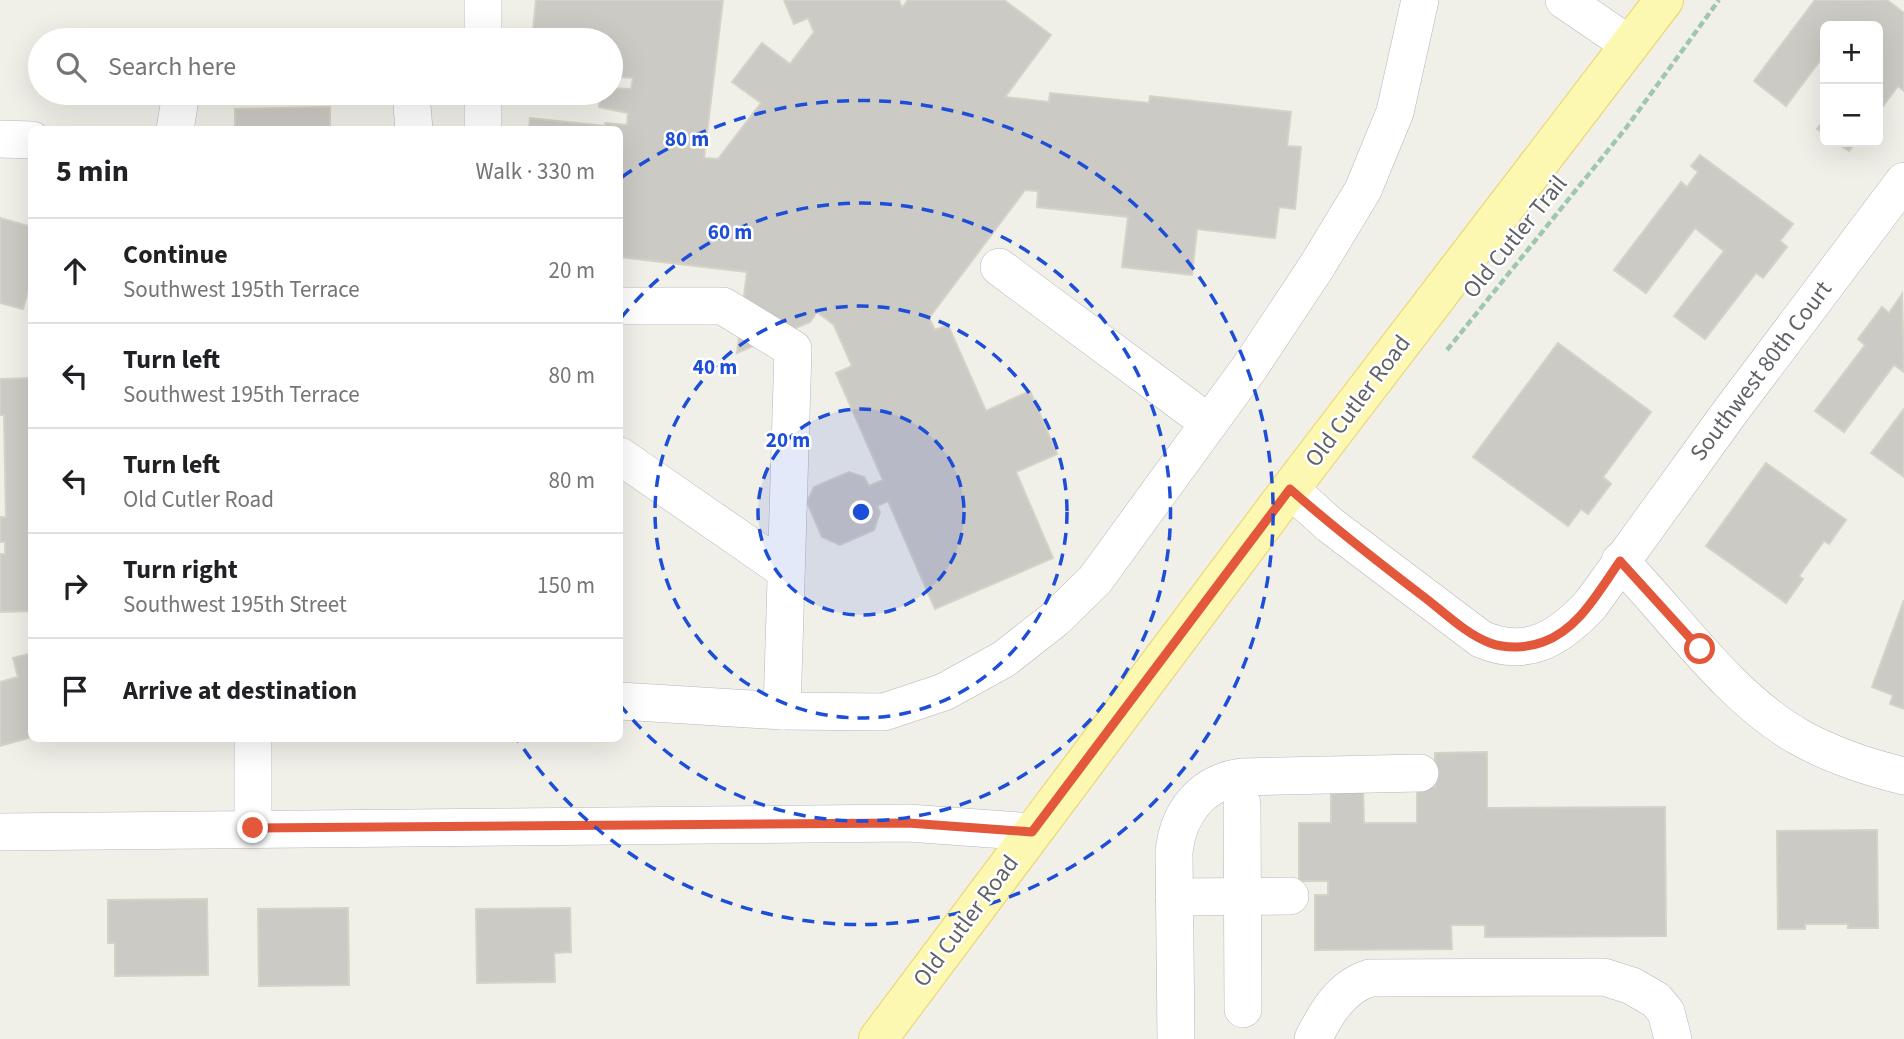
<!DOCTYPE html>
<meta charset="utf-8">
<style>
body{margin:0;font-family:"Source Sans 3",sans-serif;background:#f2f2f2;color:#202124}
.controls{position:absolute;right:21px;top:21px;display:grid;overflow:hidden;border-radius:10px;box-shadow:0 7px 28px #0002}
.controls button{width:63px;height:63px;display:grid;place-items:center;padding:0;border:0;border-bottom:2px solid #e0e0e0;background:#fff;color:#202124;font:35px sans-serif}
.stop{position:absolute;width:21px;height:21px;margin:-16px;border:5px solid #e3573b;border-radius:50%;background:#fff}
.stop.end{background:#e3573b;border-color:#fff;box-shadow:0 2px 7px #0008}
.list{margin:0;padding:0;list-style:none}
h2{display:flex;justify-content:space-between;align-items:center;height:91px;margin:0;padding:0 28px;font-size:30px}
h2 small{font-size:23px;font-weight:400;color:#757577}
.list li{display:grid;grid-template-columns:46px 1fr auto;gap:21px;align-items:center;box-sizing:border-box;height:105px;padding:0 28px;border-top:2px solid #e0e0e0}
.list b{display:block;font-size:26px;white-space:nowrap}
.list p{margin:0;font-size:23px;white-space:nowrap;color:#757577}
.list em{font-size:23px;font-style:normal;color:#757577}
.icon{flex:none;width:38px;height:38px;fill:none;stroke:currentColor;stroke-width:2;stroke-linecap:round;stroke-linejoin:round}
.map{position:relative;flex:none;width:1904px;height:1039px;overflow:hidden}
.search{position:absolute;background:#fff;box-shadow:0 7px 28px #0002;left:28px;top:28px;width:595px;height:77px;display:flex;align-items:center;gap:18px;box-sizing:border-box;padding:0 24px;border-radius:38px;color:#757577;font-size:26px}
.panel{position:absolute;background:#fff;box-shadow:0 7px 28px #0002;left:28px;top:126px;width:595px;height:616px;border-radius:10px}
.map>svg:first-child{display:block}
.building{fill:#cccac4;stroke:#d5d2c6;stroke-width:2}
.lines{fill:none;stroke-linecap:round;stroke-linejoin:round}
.minor-casing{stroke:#b5b7bb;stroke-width:38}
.major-casing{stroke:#ecd364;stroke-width:40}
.path{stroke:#9fc7ae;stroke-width:4.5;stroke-dasharray:7 3.5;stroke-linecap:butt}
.minor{stroke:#fff;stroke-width:37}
.major{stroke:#fcf7b1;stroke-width:38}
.route{stroke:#e3573b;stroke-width:9}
.ring{fill:none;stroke:#1d4ed8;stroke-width:3.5;stroke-dasharray:12 9}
.labels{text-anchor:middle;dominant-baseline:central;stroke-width:5;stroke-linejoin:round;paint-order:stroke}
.street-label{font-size:24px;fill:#5f6267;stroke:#fff}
.centre{fill:#1d4ed8;stroke:#fff;stroke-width:3.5}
.ring-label{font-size:21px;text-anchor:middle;font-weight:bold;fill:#1d4ed8;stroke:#fff;stroke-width:5;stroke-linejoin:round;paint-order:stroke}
</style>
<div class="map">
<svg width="1904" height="1039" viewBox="0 0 1904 1039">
<rect width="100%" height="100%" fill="#f0efe8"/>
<g class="building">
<path d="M536 0H723L704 158 718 159 761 103 732 82 762 43 790 64 814 32 808 18 794 24 784 0H899L902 8 908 0H1004L1051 35 1005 97 1049 102 1050 93 1149 103 1150 96 1291 112 1287 146 1301 147 1295 209 1279 207 1275 238 1197 229 1192 275 1122 267 1128 217 1037 207 1038 191 1025 190 929 318 935 330 948 325 986 411 1030 391 1057 454 1016 472 1053 558 935 609 888 501 877 506 880 512 874 530 840 545 822 537 807 502 814 487 849 472 864 477 869 486 883 480 836 373 852 366 834 325 817 312 810 322 737 353 747 272 620 257V130H529L530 118 605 126V123L627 125 628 113 599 107 601 93H611V88L631 89 633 78 611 76V40H532Z"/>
<path d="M1815 0H1887L1904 13V91L1898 86 1878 113V26H1825V54L1786 106 1754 81Z"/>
<path d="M330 107V130H235V109Z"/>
<path d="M1825 118V134L1817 129Z"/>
<path d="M1835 142H1856L1849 151Z"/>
<path d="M1700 155 1793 224 1780 241 1787 247 1763 278 1756 273 1705 339 1674 316 1724 251 1695 228 1646 293 1614 270 1681 182 1687 187 1698 172 1691 166Z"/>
<path d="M0 218 32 227V288H29L23 309 0 303Z"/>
<path d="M1902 294 1904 372 1894 365 1844 432 1815 411 1865 345 1858 339 1882 307 1889 313Z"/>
<path d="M1558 343 1651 412 1603 477 1611 484 1588 514 1581 509 1568 526 1473 457Z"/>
<path d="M32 378V611L0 612V554H5V542H0V517H6L4 415H0V379Z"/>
<path d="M1904 409V477L1871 453Z"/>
<path d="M1766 463 1846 520 1829 544 1824 541 1799 576 1803 579 1786 603 1706 546Z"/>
<path d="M1904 600V709L1890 704 1893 695 1872 687Z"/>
<path d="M32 653V737L0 746V682L18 677 13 658Z"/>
<path d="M1487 752V808L1665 807 1666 936 1485 937V925H1451L1452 949 1315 950V895H1328V881H1299V823H1331V791L1363 790 1364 823H1417V787H1435V753Z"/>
<path d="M1877 830 1878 928H1848V924H1805V929H1778L1777 831Z"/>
<path d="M207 899 208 975 115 976V943H108V900Z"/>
<path d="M348 908 349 985 259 986 258 909Z"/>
<path d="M570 908 571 952 554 953 555 982 477 983 476 909Z"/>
</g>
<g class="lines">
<g class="minor-casing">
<g id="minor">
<path d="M483 0V40"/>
<path d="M1564 0 1630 45"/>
<path d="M411 93 414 130"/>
<path d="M483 93V130"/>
<path d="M175 130 181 93"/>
<path d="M0 139 32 140"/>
<path d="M999 267 1209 423"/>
<path d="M620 306H723L793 349 782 711"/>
<path d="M620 456 786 571"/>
<path d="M1290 489 1330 525 1481 639C1527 659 1560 638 1591 604L1730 412 1904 181"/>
<path d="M1620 561C1675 618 1730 698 1799 737 1833 756 1867 767 1904 776"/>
<path d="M620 701 782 711 884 712 944 692 1004 659 1055 619 1095 580 1250 367 1317 266 1363 190 1395 112 1420 0"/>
<path d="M1242 804 1243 1009"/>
<path d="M253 828V738"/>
<path d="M0 832 908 823 1033 832"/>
<path d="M1174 897 1290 896"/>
<path d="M1176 1039 1174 852C1178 813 1201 783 1241 777L1420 773"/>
<path d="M1313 1039C1326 1013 1341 987 1370 978L1604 977 1632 986 1656 1000 1666 1012 1673 1039"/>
</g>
</g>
<g class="major-casing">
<path id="major" d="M878 1039 1290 489 1664 0"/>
</g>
<path class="path" d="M1447 350 1626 128 1719 0"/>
<use href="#minor" class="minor"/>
<use href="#major" class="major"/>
</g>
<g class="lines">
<path class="route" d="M253 828 908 823 1032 832 1290 489C1333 527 1378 562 1424 597 1445 613 1466 634 1490 643 1507 649 1527 648 1543 642 1579 629 1599 591 1620 561L1700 649"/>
</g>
<circle cx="861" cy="512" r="103" fill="#1d4ed8" fill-opacity=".12"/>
<g class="ring">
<circle cx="861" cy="512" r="103"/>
<circle cx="861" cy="512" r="206"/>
<path d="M621 318A309 309 0 1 1 621 706"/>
<path d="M622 177A412 412 0 1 1 517 739"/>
</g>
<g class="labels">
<g class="street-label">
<text transform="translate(1515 237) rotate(-51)">Old Cutler Trail</text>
<text transform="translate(1761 371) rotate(-53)">Southwest 80th Court</text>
<text transform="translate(1358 401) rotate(-53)">Old Cutler Road</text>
<text transform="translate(966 921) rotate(-53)">Old Cutler Road</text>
</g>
</g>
<circle cx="861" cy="512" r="10" class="centre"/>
<g class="ring-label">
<text x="687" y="146">80 m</text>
<text x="730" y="239">60 m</text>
<text x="715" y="374">40 m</text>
<text x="788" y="447">20 m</text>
</g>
</svg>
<div class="controls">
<button>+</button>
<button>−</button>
</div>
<div class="stop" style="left:1700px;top:649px"></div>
<div class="stop end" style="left:253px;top:828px"></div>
<div class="search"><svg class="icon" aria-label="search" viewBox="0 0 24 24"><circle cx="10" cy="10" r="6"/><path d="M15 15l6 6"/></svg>Search here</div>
<section class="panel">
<h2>5 min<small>Walk · 330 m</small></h2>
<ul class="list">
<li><svg class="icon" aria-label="ahead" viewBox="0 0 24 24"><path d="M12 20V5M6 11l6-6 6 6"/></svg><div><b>Continue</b><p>Southwest 195th Terrace</p></div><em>20 m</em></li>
<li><svg class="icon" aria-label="left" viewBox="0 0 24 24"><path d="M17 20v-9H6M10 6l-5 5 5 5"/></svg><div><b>Turn left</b><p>Southwest 195th Terrace</p></div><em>80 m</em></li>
<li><svg class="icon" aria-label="left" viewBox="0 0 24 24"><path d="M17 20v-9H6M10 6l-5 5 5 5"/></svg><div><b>Turn left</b><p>Old Cutler Road</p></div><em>80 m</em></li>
<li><svg class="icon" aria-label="right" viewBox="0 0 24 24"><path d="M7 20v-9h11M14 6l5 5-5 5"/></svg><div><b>Turn right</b><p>Southwest 195th Street</p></div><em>150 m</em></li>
<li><svg class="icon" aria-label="arrive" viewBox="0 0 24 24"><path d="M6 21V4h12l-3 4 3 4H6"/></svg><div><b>Arrive at destination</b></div></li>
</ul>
</section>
</div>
